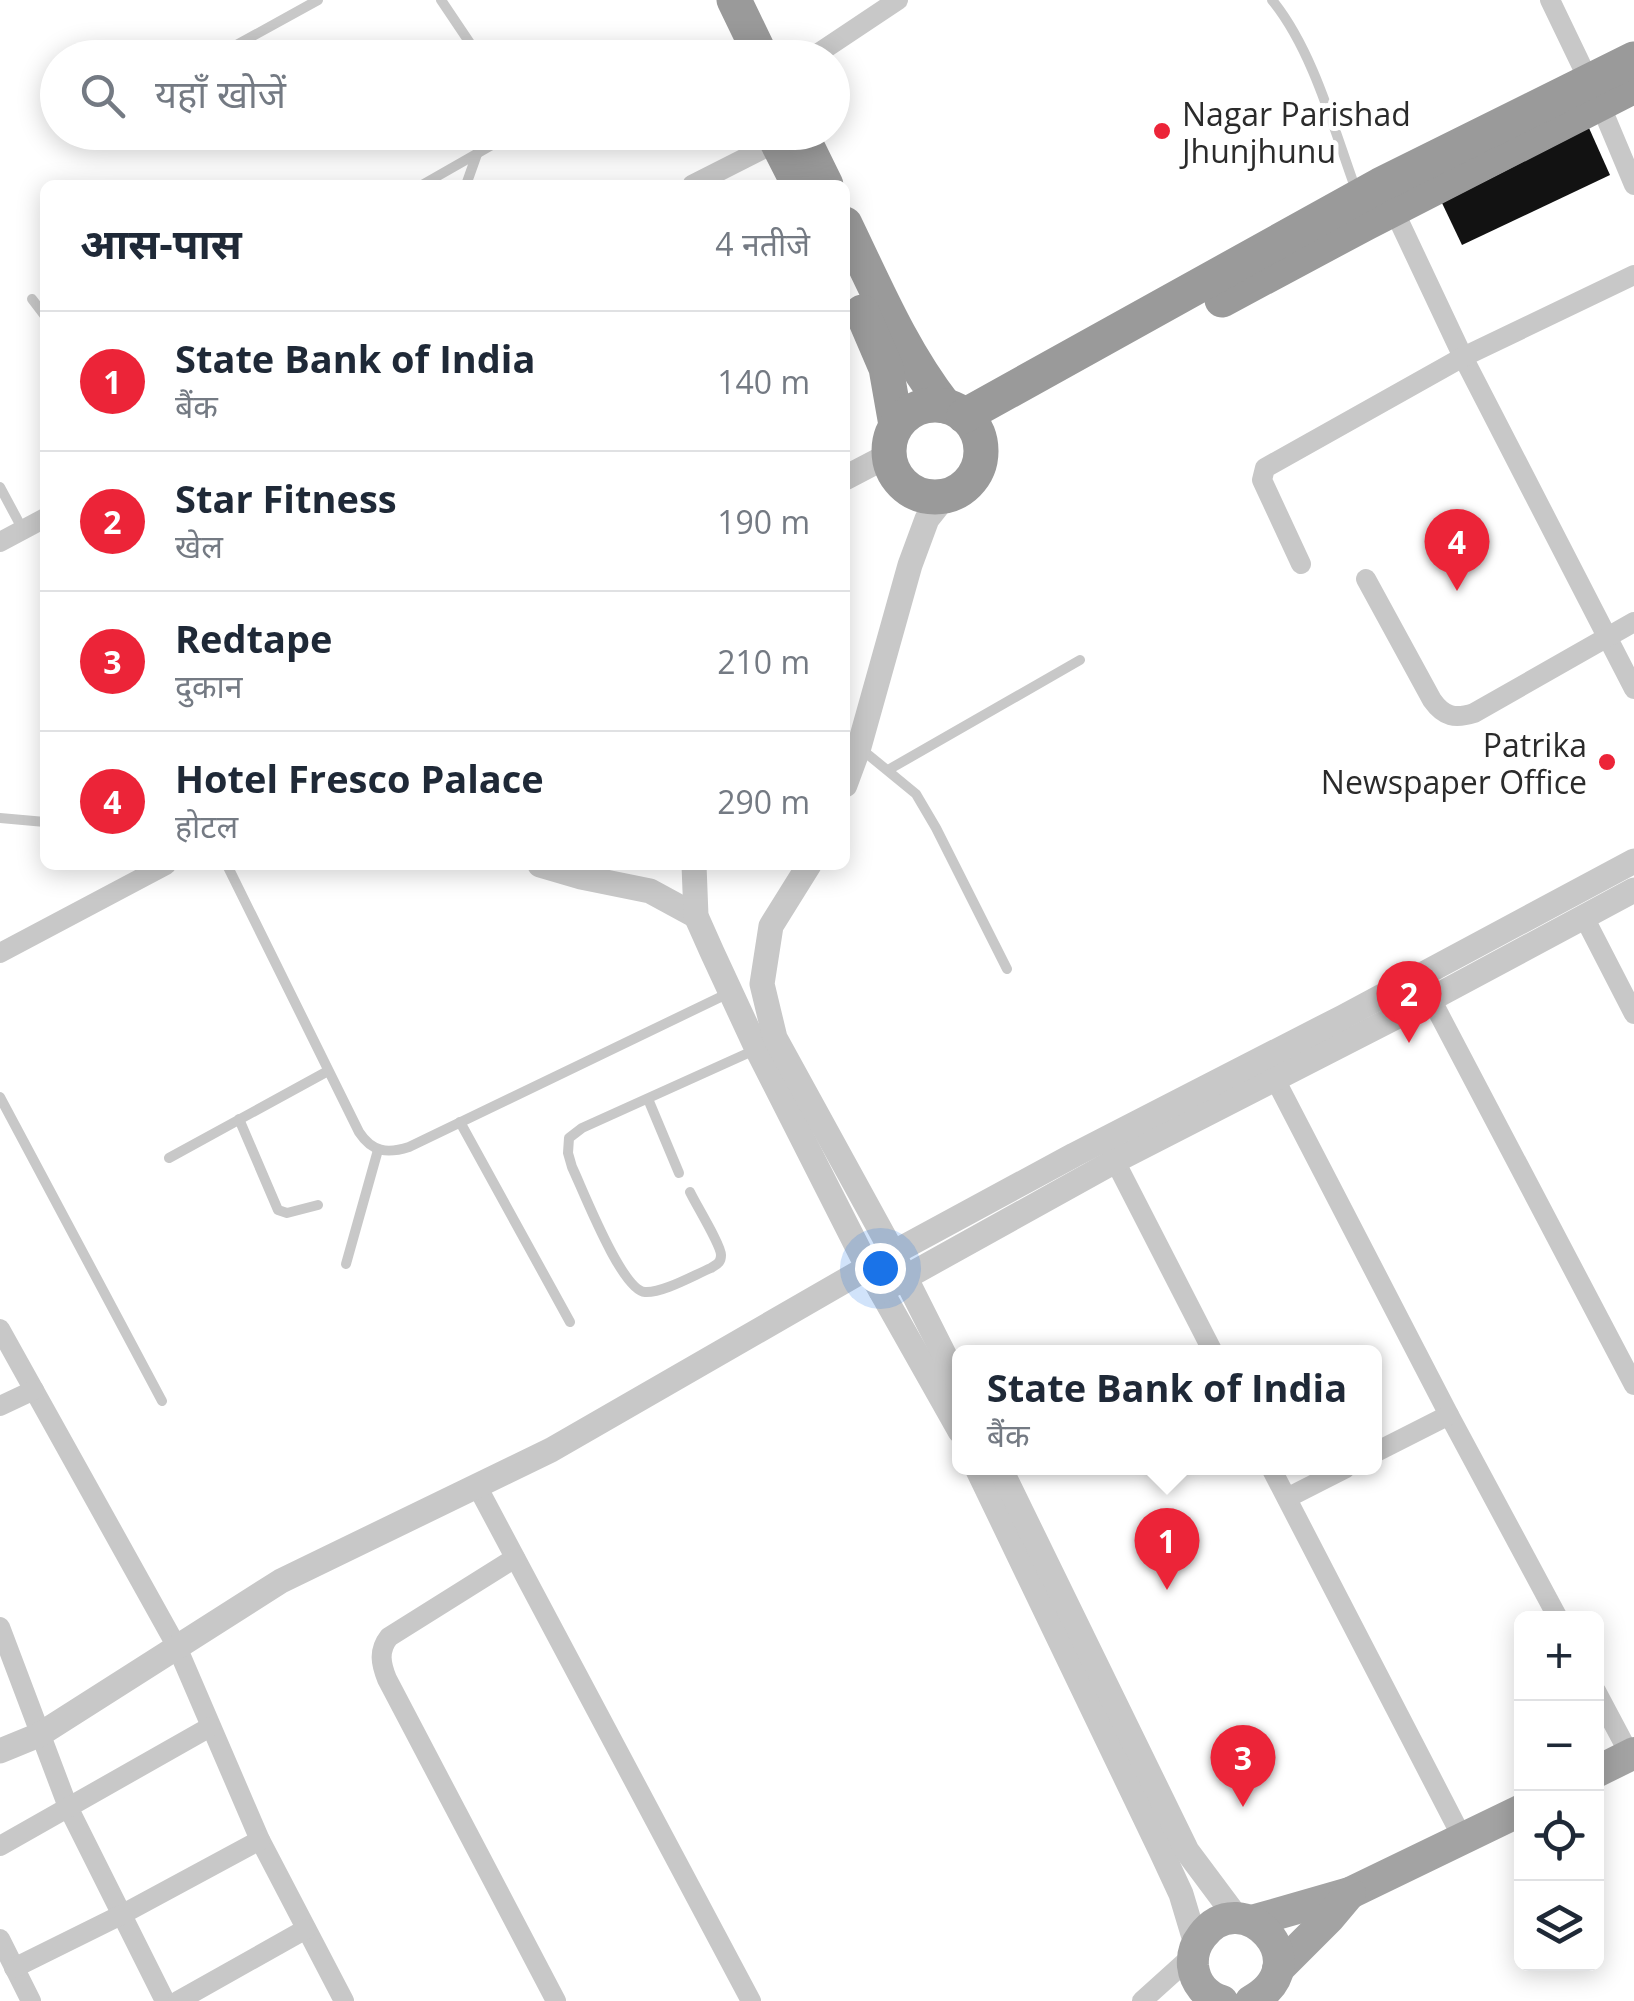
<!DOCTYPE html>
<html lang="hi">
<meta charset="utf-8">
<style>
body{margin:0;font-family:"Open Sans","Noto Sans Devanagari",sans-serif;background:#f6f6f7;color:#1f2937}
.controls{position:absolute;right:30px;bottom:30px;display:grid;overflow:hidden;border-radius:15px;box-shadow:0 5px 25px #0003}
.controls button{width:90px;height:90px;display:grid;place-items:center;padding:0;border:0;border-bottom:2px solid #e0e1e3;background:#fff;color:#1f2937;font:50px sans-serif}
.you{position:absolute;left:880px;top:1268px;width:35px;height:35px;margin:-25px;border:8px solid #fff;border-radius:50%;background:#1a73e8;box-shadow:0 0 0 15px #1a73e833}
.badge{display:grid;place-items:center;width:65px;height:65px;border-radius:50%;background:#ec2438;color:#fff;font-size:32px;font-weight:700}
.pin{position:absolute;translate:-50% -82px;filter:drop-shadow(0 2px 5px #0008)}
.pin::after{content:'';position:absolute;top:52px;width:35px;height:30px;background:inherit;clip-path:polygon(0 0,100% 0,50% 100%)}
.popup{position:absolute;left:952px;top:1345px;width:430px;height:130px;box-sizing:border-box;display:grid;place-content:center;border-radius:15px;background:#fff;filter:drop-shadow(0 2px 8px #0005);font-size:32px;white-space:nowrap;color:#747a83}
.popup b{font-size:38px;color:#1f2937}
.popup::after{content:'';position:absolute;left:50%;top:100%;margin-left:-20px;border:20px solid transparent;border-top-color:#fff}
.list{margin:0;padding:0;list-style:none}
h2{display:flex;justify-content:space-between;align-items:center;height:130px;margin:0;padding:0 40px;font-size:42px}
h2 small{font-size:32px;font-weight:400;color:#747a83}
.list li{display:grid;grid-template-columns:65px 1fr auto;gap:30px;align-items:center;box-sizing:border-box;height:140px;padding:0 40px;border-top:2px solid #e0e1e3}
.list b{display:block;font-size:38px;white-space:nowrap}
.list p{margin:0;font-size:32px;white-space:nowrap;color:#747a83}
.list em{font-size:32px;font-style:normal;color:#747a83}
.icon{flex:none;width:55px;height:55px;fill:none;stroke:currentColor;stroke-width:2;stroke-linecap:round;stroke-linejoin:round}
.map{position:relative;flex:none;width:1634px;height:2001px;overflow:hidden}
.search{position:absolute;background:#fff;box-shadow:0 5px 25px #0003;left:40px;top:40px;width:810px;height:110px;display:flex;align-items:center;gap:25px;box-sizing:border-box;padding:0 35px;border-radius:55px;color:#747a83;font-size:38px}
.panel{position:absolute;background:#fff;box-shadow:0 5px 25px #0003;left:40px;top:180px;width:810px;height:690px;border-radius:15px}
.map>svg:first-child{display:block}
.building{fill:#121212}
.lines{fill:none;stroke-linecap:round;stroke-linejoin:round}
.service{stroke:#c8c8c8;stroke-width:10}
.minor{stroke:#c8c8c8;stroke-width:20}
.tertiary{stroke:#c8c8c8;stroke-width:25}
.primary{stroke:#a3a3a3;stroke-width:32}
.trunk{stroke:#9a9a9a;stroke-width:35}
.poi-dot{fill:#ec2438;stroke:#fff;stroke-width:4}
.labels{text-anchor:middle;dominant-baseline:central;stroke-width:10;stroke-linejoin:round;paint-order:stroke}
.poi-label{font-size:32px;fill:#2b2b2b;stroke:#fff;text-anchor:start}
</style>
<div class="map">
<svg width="1634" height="2001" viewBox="0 0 1634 2001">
<rect width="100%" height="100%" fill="#fff"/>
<path class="building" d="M1589 128 1610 175 1462 245 1442 203Z"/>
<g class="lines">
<g class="service">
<path d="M441 0 480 58"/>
<path d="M1272 0C1313 50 1334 130 1356 190"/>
<path d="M213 58 318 0"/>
<path d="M422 185 492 145 505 132"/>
<path d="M466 185 477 154"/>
<path d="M32 299 45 316"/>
<path d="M0 487 23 530"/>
<path d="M860 748 916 794 936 828 1007 969"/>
<path d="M888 770 1080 660"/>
<path d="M0 818 45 822"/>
<path d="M227 865 359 1132C372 1152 387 1154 409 1147L731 992"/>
<path d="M0 1097 162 1401"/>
<path d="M648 1099 679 1173"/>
<path d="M239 1119 278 1210 287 1213 318 1205"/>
<path d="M460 1122 570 1322"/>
<path d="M169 1158 328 1071"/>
<path d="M690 1192C695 1203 721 1245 721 1255 721 1263 717 1264 711 1268 694 1275 663 1293 645 1292 622 1291 583 1190 572 1167L568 1153 569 1138 582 1128 757 1049"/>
<path d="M346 1264 378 1150"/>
</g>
<g class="minor">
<path d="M1550 0 1600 104 1634 185"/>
<path d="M811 58 898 0"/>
<path d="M692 185 777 142"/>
<path d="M1389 200 1463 357 1634 689"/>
<path d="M0 542 45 518"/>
<path d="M1301 564 1262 480 1265 468 1463 357 1634 275"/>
<path d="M1366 579 1432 700C1444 717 1455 719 1474 713L1634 622"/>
<path d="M1584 917 1634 1014"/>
<path d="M0 953 166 865"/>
<path d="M1431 999 1634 1385"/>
<path d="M1275 1079 1449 1415 1558 1618"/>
<path d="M1115 1161 1213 1352"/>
<path d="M0 1329 177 1647 260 1840 344 2001"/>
<path d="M0 1406 34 1390"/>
<path d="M1374 1453 1449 1415"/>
<path d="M1271 1468 1463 1839"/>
<path d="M477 1486 751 2001"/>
<path d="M1287 1498 1346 1468"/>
<path d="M515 1558 389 1637C378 1651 381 1664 387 1679L556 2001"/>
<path d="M0 1627 68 1807 165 2001"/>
<path d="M1596 1691 1630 1755"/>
<path d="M0 1846 210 1727"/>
<path d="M0 1939 31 2001"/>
<path d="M14 1968 121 1915 260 1840"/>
<path d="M178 2001 306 1929"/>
<path d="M1142 2001 1193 1955"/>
</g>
<g class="tertiary">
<path d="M845 478 889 455"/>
<path d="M845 785 859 747 910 565 927 519 946 495"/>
<path d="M540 865 581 877 650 891 696 916"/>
<path d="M694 865 696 916 712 952 757 1049 868 1268 960 1431"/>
<path d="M809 865 771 926 762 984 775 1038 893 1253 960 1386"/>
<path d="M881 1291 1115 1161 1431 999 1634 890"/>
<path d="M977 1468 1162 1853 1181 1894 1196 1944"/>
<path d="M1000 1468 1187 1851 1237 1918"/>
<path d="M0 1751 39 1735 281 1581 551 1450 893 1253 1074 1155 1343 1017 1634 861"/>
</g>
<g class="primary">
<path d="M1596 1772 1634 1753"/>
<path d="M1252 1921 1350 1893 1522 1810"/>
<path d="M1278 1969 1329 1918 1350 1893"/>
<path d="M1222 2001C1206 1996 1195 1983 1193 1966 1192 1955 1195 1945 1202 1936 1242 1882 1321 1963 1251 2001"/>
</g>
<g class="trunk">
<path d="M734 0 762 58"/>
<path d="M772 132 799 185"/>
<path d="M800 132 826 185"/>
<path d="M845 224C875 286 902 351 945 406"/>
<path d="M1222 300 1366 223 1634 86"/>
<path d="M862 312 886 368 896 425"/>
<circle cx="935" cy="451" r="46"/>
<path d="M964 416 1380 185 1634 59"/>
</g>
</g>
<g class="poi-dot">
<circle cx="1162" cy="131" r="10"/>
<circle cx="1607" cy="762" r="10"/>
</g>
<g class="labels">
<g class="poi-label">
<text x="1182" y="113">Nagar Parishad<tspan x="1182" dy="37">Jhunjhunu</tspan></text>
<text x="1587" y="744" text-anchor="end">Patrika<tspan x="1587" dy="37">Newspaper Office</tspan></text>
</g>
</g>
</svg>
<div class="controls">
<button>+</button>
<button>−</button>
<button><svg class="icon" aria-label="locate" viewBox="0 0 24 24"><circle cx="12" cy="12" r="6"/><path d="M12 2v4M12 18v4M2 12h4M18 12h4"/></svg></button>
<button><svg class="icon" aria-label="layers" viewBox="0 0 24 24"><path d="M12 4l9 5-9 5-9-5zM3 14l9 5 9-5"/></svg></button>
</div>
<div class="you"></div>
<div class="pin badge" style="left:1167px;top:1590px">1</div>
<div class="popup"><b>State Bank of India</b>बैंक</div>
<div class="pin badge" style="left:1409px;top:1043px">2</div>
<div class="pin badge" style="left:1243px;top:1807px">3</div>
<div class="pin badge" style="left:1457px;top:591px">4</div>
<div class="search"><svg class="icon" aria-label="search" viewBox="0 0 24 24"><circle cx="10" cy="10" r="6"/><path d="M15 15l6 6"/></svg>यहाँ खोजें</div>
<section class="panel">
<h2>आस-पास<small>4 नतीजे</small></h2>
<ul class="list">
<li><span class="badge">1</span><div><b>State Bank of India</b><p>बैंक</p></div><em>140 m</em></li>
<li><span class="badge">2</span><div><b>Star Fitness</b><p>खेल</p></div><em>190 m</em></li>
<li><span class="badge">3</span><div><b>Redtape</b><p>दुकान</p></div><em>210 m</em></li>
<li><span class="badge">4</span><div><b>Hotel Fresco Palace</b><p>होटल</p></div><em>290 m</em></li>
</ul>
</section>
</div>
